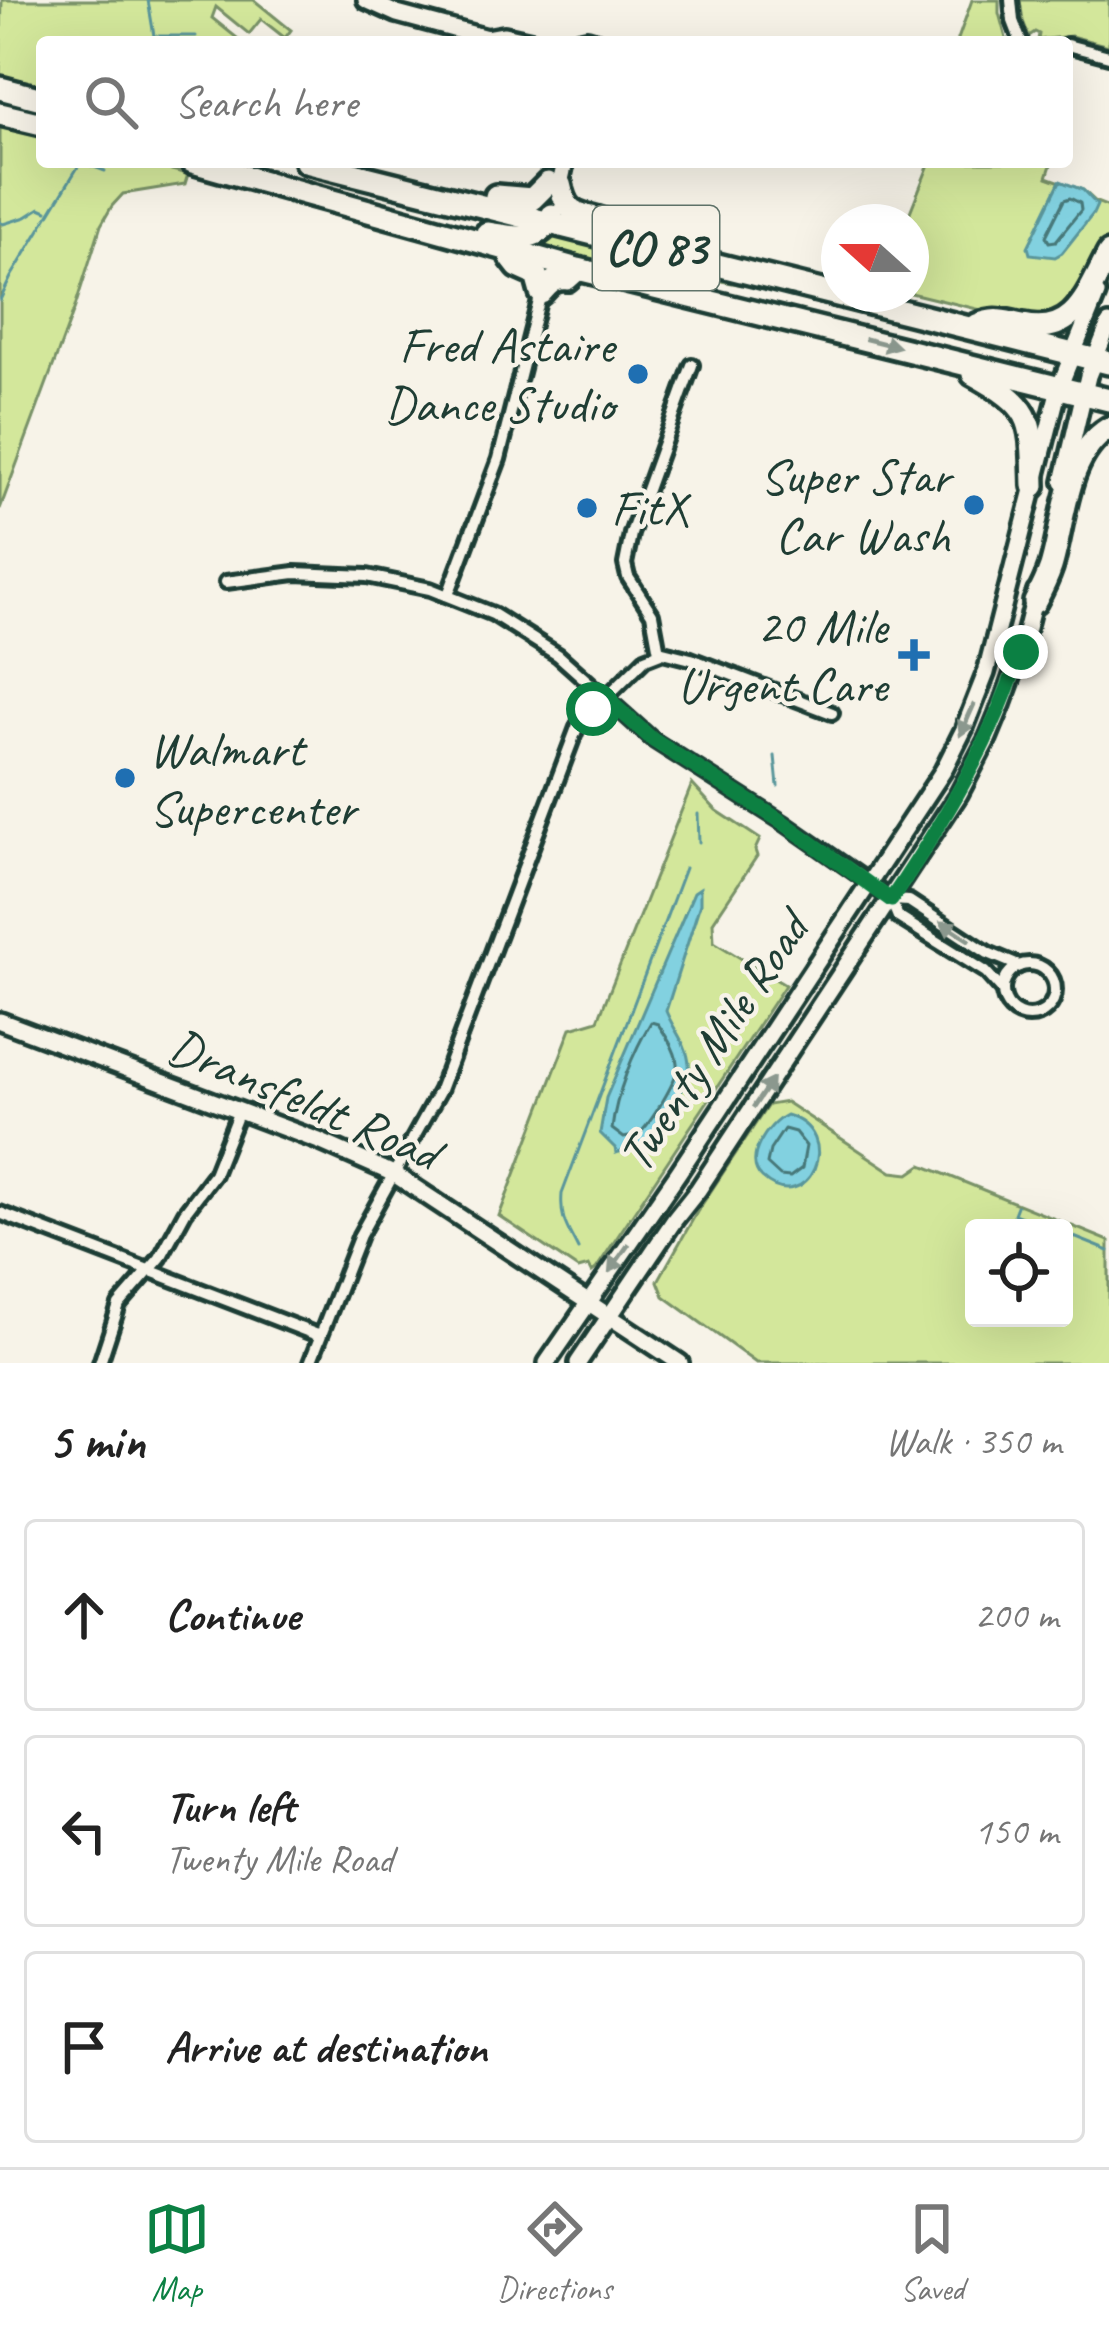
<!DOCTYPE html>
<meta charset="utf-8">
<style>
body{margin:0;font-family:Caveat,sans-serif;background:#f2f2f2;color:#222}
.controls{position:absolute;right:36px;bottom:36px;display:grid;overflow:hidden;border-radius:12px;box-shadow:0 12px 48px #0002}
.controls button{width:108px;height:108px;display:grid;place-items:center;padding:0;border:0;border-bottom:3px solid #e0e0e0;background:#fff;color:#222;font:60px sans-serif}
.compass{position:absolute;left:821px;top:204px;width:108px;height:108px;border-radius:50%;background:#fff;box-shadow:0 12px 48px #0002;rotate:291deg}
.stop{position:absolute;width:36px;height:36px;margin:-27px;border:9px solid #0b8043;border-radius:50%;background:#fff}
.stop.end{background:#0b8043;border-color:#fff;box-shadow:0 3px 12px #0008}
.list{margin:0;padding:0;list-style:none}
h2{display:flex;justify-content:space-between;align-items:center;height:156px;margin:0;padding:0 48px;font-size:51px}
h2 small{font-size:39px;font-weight:400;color:#767676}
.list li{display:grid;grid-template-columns:78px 1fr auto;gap:36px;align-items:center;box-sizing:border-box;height:192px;margin:0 24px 24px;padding:0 24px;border:3px solid #e0e0e0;border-radius:12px}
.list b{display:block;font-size:45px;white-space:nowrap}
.list p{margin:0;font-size:39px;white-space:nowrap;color:#767676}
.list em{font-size:39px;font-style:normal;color:#767676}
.icon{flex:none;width:66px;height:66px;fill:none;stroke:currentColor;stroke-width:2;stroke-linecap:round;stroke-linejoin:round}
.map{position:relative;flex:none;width:1109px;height:1363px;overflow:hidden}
.search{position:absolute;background:#fff;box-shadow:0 12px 48px #0002;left:36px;right:36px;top:36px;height:132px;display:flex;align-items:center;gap:30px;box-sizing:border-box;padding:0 42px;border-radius:12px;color:#767676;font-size:45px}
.sheet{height:804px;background:#fff}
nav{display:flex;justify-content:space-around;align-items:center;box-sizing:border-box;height:168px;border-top:3px solid #e0e0e0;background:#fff;font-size:33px;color:#767676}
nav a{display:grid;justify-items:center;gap:6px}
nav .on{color:#0b8043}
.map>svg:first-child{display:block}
.green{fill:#d3e79b;stroke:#799268;stroke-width:3;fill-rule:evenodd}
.water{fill:#82d1e0;stroke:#5a969b;stroke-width:3}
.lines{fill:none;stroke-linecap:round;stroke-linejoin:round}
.shore{stroke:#477879;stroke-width:3}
.stream{stroke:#5a969b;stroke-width:3}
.street-casing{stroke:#1f3d34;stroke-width:20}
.secondary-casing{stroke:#1f3d34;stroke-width:24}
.highway-casing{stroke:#1f3d34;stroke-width:30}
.street{stroke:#f7f3e8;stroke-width:10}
.secondary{stroke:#f7f3e8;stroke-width:15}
.highway{stroke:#f7f3e8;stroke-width:21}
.oneway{fill:#8b988e}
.route{stroke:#0b8043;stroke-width:15}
.poi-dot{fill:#1f6fb2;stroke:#f7f3e8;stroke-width:4.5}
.labels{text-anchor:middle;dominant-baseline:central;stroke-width:9;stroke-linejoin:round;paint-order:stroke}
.shield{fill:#f7f3e8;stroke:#60746a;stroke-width:3}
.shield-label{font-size:48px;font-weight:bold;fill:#1f3d34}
.poi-label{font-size:51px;fill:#1f3d34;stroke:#f7f3e8;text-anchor:end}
.street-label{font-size:51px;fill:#1f3d34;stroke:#f7f3e8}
</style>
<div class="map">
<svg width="1109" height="1363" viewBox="0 0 1109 1363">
<rect width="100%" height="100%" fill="#f7f3e8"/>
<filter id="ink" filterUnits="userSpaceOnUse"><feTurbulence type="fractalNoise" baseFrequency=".00833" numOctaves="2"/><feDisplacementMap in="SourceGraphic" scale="24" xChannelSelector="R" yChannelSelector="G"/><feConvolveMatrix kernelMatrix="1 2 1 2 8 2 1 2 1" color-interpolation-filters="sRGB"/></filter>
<g filter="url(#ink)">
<g class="green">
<path d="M2 0H254L291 30 285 38 261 19 249 34 216 7 212 18 242 42H42V86L0 75Z"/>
<path d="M972 0H999V13L1007 42H957Z"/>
<path d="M1020 0H1109V46L1071 36 1038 40 1039 34 1035 32 1029 36 1023 21Z"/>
<path d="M0 126 42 137V162H139L188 174 185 184 123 194 112 206 101 225 75 307 0 509Z"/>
<path d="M930 162H1052L1047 177 1083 190 1096 202 1109 207V248L1065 316 1018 319 911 293V222H906Z"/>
<path d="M556 234 1037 356V357L750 286 598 260 543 248 536 243 546 235Z"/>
<path d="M692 784 716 810 760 839 755 850 757 856 713 922 714 942 785 985 596 1269 592 1272 589 1266 578 1269 499 1216 571 1028 598 1020Z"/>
<path d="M786 1102 892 1172 909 1174 922 1165 1109 1241V1363H756L664 1296 658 1281 697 1212 768 1105ZM974 1228H1064V1318H974Z"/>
</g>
<g class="water">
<path d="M1060 181 1083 190 1097 205 1093 214 1062 253 1055 257 1030 254 1028 247Z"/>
<path d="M700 888V904L666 1011C673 1029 687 1044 689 1063 691 1082 659 1137 642 1146 635 1150 622 1151 616 1153L615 1148 600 1133 606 1098 694 892Z"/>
<path d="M786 1115C848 1133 807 1219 762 1178 742 1159 768 1124 786 1115Z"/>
</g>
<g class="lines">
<g class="shore">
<path d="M1070 198 1080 203 1081 210 1056 241 1049 242 1046 236 1064 200Z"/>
<path d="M651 1022 658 1024C666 1036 679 1054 677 1069 675 1084 652 1120 642 1131 635 1137 633 1136 624 1138L612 1129C616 1094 633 1052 651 1022Z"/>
<path d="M784 1129 795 1132 806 1146 802 1168 790 1177 780 1176 767 1164 770 1150Z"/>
</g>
<g class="stream">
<path d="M148 0 155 42"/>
<path d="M156 36H196"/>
<path d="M84 163 105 171"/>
<path d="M0 222 3 224 26 217 40 208 47 211"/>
<path d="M0 300 11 277 81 162"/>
<path d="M775 756 778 786"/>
<path d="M698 814 699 842"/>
<path d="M1017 1206 1014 1214 1050 1228"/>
<path d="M1064 1233 1109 1251"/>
<path d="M578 1249C567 1227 560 1220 562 1194L685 868"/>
</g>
<g class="street-casing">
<g id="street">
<path d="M1011 0 1013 21 1021 42"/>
<path d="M1067 45 1109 56"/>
<path d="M226 582 295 573 367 576 430 589 493 614 558 655 653 740 784 823 870 883 891 900 898 917 986 972 1003 991"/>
<path d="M448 595 499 459 541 293"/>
<path d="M659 652 652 614 628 577 625 564 631 534 692 365"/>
<path d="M891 900 909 901 988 953 1019 966"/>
<circle cx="1029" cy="990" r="26"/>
<path d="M0 1213 320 1336"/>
<path d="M100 1363 119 1305 160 1258 185 1212 214 1174 239 1111"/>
<path d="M310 1363 360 1235 440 1090 578 725 645 659 663 652 691 659 832 713"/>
</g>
</g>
<g class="secondary-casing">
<g id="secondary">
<path d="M366 0 397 14 487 38 494 42"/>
<path d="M487 38 504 35 535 42"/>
<path d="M574 42 587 39 597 42"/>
<path d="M560 184 565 162"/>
<path d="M1063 482 1088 376 1109 324"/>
<path d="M0 1021 319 1141 394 1174 680 1363"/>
<path d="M547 1363 678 1173 943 771 964 729 986 673 1059 388 1097 294"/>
<path d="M578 1363 675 1219 698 1190 959 794 988 738 1002 704 1021 652 1036 592"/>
</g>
</g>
<g class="highway-casing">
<g id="highway">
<path d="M0 88 42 99"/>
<path d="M0 114 42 124"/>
<path d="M192 162 578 269 1109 400"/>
<path d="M306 162 1109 363"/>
<path d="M560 184C566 212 573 213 599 219"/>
<path d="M496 196 532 199 548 183"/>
<path d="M487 233C513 237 541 245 552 215"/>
<path d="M511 258 518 267 536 275 541 293C549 284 555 277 567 279L577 270"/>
<path d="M977 325C996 317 1002 321 1023 325 1076 337 1088 291 1109 253"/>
<path d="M973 374C1035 408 1032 419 1034 486"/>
<path d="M1035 602C1041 591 1047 579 1051 567 1065 521 1065 455 1109 428"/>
</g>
</g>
<use href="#street" class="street"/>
<use href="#secondary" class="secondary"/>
<use href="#highway" class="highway"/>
</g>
<defs><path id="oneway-solid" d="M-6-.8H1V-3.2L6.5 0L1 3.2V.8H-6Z" transform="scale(3)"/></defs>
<g class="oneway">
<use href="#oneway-solid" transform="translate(882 343) rotate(14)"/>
<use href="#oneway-solid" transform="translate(967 720) rotate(114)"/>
<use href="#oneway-solid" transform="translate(955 931) rotate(-147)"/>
<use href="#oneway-solid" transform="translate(763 1093) rotate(-56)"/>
<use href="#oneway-solid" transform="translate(619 1258) rotate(125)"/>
</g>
</g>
<g class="lines" filter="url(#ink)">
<path class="route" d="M593 709 606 698 653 740 784 823 891 900C947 816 988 748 1021 652"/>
</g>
<g class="poi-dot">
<circle cx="638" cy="374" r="12"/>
<circle cx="974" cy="505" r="12"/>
<circle cx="587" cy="508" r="12"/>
<path d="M908 637h12v12h12v12h-12v12h-12v-12h-12v-12h12z"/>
<circle cx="125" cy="778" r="12"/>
</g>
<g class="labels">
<rect class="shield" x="593" y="206" width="126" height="84" rx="9"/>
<g class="shield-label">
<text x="656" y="248">CO 83</text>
</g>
<g class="poi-label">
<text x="614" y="345">Fred Astaire<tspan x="614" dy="59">Dance Studio</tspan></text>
<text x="950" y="476">Super Star<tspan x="950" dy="59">Car Wash</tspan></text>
<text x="611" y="508" text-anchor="start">FitX</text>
<text x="887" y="626">20 Mile<tspan x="887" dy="59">Urgent Care</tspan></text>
<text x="149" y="749" text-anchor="start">Walmart<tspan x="149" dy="59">Supercenter</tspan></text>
</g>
<g class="street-label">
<text transform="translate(713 1042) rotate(-56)">Twenty Mile Road</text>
<text transform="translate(304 1099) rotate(23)">Dransfeldt Road</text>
</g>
</g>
</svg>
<div class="controls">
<button><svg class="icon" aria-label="locate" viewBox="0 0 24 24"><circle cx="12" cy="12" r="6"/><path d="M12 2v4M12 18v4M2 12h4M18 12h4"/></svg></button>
</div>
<svg class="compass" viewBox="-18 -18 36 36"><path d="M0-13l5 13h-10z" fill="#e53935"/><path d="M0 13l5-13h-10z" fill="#767676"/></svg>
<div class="stop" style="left:593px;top:709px"></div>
<div class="stop end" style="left:1021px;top:652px"></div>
<div class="search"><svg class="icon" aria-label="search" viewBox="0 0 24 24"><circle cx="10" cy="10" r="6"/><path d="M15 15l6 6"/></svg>Search here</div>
</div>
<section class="sheet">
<h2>5 min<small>Walk · 350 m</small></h2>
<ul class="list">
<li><svg class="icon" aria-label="ahead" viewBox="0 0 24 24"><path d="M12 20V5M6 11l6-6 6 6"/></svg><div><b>Continue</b></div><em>200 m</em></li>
<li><svg class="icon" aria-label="left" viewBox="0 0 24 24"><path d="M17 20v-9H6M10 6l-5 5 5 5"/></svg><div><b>Turn left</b><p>Twenty Mile Road</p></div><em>150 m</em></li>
<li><svg class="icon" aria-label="arrive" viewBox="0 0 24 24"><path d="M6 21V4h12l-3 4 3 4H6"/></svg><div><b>Arrive at destination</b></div></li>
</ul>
</section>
<nav>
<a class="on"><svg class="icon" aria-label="map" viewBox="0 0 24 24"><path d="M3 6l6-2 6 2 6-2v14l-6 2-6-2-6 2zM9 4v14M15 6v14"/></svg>Map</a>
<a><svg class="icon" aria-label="directions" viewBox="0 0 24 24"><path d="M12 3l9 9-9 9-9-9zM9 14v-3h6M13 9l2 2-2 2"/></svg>Directions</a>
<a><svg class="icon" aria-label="saved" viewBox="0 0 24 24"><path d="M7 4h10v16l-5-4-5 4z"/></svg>Saved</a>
</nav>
